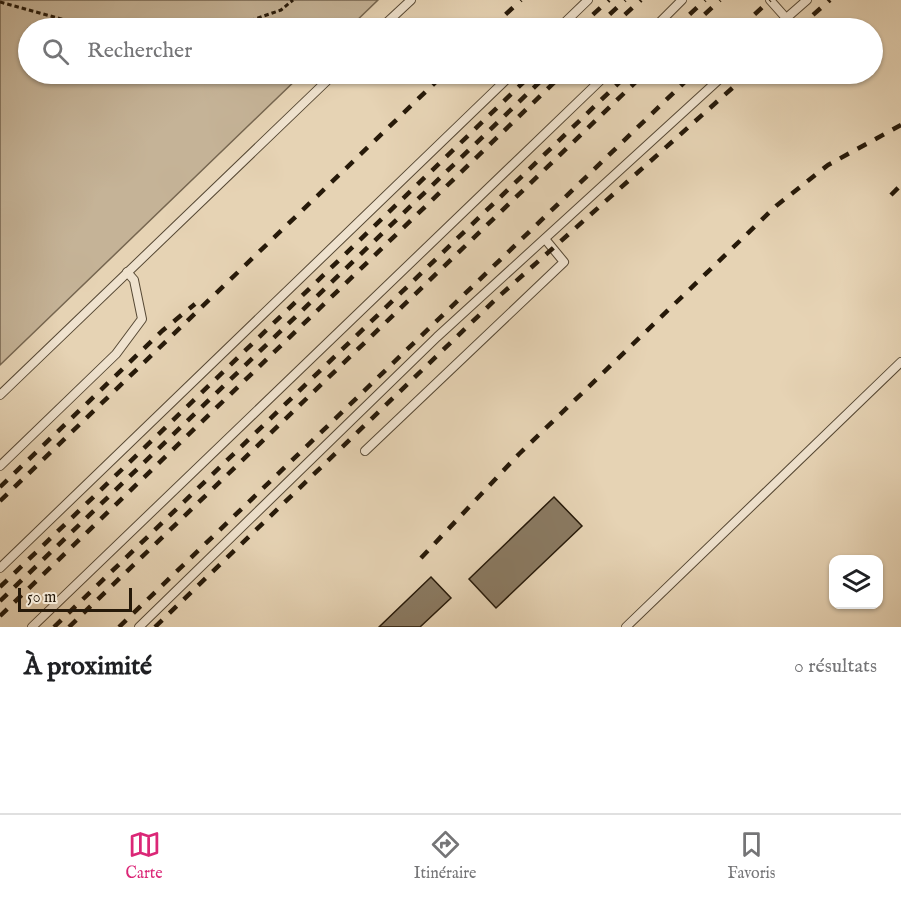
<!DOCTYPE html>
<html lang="fr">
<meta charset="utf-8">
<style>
body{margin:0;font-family:"IM FELL English",serif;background:#f2f2f2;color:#202124}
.controls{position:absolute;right:18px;bottom:18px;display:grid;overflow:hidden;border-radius:12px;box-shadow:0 2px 4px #0004}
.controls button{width:54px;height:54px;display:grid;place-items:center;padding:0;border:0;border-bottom:2px solid #e0e0e0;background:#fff;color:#202124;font:30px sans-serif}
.scale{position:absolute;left:18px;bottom:15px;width:114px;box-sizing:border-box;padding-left:6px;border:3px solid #261909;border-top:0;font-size:16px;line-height:21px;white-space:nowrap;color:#261909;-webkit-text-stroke:4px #efe2ce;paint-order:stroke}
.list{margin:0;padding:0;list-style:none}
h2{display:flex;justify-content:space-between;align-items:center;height:78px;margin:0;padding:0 24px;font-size:26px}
h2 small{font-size:20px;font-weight:400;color:#757577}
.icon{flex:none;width:33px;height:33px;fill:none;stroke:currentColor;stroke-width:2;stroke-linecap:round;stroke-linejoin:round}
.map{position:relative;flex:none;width:901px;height:627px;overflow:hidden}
.search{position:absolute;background:#fff;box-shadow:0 2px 4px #0004;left:18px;right:18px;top:18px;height:66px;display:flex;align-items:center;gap:15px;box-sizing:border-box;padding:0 21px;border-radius:33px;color:#757577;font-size:22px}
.sheet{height:186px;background:#fff}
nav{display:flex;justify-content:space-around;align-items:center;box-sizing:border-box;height:84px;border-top:2px solid #e0e0e0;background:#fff;font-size:16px;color:#757577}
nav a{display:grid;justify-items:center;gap:3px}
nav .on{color:#db2777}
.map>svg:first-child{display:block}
.green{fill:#c5b397;stroke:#766650;stroke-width:1.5}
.building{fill:#8a7a62;stroke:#261909;stroke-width:1.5}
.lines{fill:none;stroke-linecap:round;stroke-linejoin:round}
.service-casing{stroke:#564834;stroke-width:10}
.path{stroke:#261909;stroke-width:3;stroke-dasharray:4.5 3;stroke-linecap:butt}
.service{stroke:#efe2ce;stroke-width:8}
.rail{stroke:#261909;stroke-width:4.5;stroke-dasharray:10 10;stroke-linecap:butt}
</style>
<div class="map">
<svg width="901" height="627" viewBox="0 0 901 627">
<rect width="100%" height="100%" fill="#e6d3b4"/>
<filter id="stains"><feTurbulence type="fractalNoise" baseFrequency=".00333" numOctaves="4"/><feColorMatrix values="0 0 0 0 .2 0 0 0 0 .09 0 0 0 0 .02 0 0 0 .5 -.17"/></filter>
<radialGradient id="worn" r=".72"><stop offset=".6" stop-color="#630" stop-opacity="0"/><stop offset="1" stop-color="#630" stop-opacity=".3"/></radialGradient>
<path class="green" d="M0 0H378L349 28H28V74H302L0 365Z"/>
<g class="building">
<path d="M554 497 582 526 496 608 469 579Z"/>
<path d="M431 577 451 598 420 627H379Z"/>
</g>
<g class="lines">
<g class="service-casing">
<g id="service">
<path d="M770 0 786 18"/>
<path d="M381 28 411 0"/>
<path d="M559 28 588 0"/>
<path d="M654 28 682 0"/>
<path d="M775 28 807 0"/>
<path d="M0 395 334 74"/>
<path d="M365 451 564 262 545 239"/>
<path d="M0 466 116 354 142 319 134 280 127 272"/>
<path d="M0 568 512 74"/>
<path d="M32 627 607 74"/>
<path d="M139 627 437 337 725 74"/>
<path d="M626 627 901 362"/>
</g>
</g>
<g class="path">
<path d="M0 2 94 28"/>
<path d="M229 28 281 10 293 0"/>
</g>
<use href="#service" class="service"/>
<g class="rail">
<path d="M491 28 521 0"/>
<path d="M578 28 609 0"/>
<path d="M595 28 625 0"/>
<path d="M610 28 641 0"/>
<path d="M675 28 705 0"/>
<path d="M690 28 720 0"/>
<path d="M740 28 770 0"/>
<path d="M798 28 830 0"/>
<path d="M891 195 901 185"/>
<path d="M0 487 162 331 195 304"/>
<path d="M0 501 444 74"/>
<path d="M421 558 519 454 776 206 828 165 901 125"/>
<path d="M0 587 532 74"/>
<path d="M0 601 548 74"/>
<path d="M0 616 563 74"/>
<path d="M54 627 628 74"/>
<path d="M69 627 644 74"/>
<path d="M119 627 693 74"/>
<path d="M155 627 496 299 748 74"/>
</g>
</g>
<rect width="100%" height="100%" filter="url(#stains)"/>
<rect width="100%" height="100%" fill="url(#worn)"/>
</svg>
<div class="controls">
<button><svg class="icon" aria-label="layers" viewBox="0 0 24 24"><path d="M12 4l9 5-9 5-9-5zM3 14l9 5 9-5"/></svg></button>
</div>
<div class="scale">50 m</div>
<div class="search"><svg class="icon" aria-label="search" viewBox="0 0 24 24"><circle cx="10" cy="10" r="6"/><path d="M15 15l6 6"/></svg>Rechercher</div>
</div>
<section class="sheet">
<h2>À proximité<small>0 résultats</small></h2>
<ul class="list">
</ul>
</section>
<nav>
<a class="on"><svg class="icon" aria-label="map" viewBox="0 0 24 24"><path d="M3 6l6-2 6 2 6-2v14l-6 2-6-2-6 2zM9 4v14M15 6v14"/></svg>Carte</a>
<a><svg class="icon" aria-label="directions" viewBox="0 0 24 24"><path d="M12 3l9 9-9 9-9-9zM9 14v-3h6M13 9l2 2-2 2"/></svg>Itinéraire</a>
<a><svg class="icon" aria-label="saved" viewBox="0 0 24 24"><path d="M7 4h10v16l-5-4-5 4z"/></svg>Favoris</a>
</nav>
